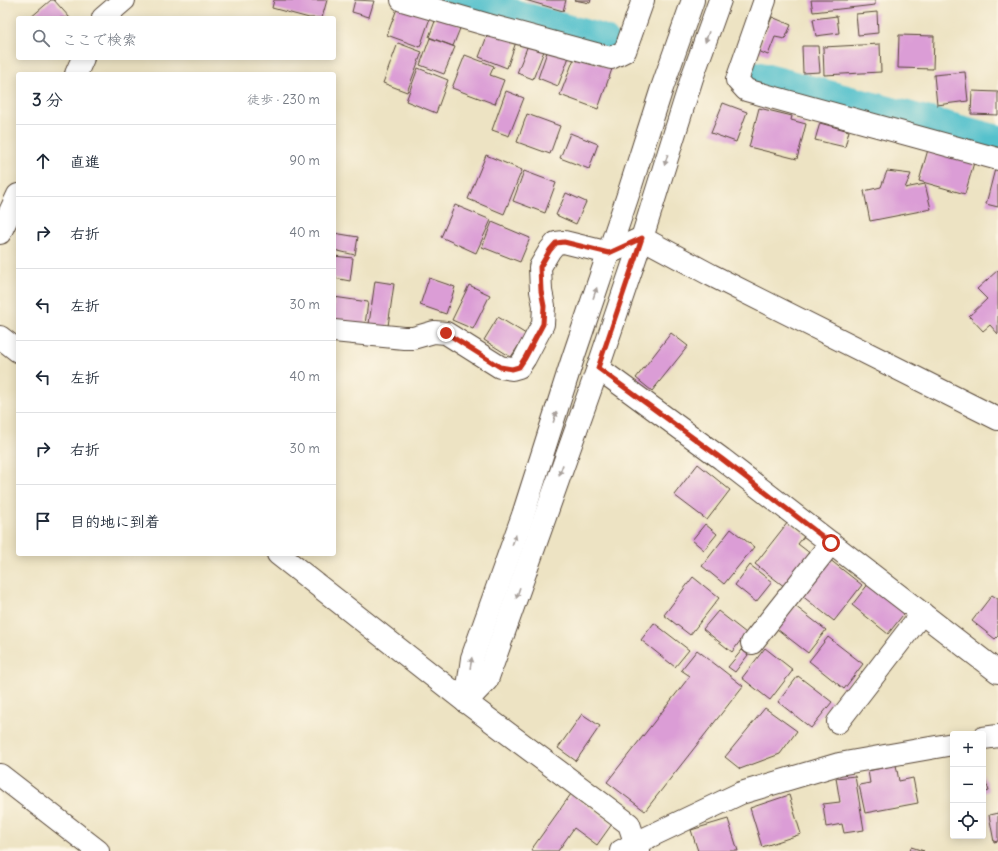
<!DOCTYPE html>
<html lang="ja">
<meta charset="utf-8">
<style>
body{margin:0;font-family:Delius,"Klee One",sans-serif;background:#f2f2f3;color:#1f2937}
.controls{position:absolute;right:12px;bottom:12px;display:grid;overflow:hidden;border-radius:4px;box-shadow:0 2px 10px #0003}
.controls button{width:36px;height:36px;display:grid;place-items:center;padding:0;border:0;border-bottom:1px solid #e0e1e3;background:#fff;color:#1f2937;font:20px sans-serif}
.stop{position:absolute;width:12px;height:12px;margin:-9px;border:3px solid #c8321e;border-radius:50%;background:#fff}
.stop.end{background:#c8321e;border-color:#fff;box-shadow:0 1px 4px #0008}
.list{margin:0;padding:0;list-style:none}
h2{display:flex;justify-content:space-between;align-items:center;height:52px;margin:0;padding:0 16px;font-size:17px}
h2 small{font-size:13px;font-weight:400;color:#747a83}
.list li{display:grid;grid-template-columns:26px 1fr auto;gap:12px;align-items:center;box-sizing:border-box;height:72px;padding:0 16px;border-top:1px solid #e0e1e3}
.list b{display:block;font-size:15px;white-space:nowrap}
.list em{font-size:13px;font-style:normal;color:#747a83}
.icon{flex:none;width:22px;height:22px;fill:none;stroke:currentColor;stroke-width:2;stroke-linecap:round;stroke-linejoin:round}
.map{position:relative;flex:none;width:998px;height:851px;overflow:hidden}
.search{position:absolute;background:#fff;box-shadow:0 2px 10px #0003;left:16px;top:16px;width:320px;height:44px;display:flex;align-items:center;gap:10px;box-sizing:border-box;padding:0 14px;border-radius:4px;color:#747a83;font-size:15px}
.panel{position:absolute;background:#fff;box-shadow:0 2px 10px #0003;left:16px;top:72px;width:320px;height:484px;border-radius:4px}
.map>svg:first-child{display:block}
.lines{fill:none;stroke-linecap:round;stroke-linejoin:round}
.river{stroke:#54c1cc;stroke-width:38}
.building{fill:#db9dd6}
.minor-casing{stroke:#564637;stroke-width:24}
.minor{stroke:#fff;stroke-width:22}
.oneway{fill:#a79f9a}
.route{stroke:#c8321e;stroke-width:5}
</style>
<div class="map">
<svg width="998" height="851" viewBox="0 0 998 851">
<rect width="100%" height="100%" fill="#fcf5e5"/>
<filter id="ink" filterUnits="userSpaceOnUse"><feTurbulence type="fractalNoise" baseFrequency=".025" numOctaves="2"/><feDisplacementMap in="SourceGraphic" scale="8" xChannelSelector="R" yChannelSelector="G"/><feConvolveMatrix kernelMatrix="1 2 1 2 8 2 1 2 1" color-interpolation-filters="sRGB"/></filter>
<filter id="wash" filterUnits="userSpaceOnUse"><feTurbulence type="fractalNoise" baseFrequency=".012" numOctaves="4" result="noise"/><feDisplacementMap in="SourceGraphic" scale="16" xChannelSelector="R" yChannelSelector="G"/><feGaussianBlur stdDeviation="0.9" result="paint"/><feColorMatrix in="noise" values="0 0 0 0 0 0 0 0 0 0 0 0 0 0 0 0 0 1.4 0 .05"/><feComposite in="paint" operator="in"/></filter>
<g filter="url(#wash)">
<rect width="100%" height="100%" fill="#ede3c3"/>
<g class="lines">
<g class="river">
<path d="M449 0 601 43"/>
<path d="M756 80 998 144"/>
</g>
</g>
<g id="blocks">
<g class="building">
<path d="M51 0H54L70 18H30Z"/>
<path d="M274 0H327L322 18H309L272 8Z"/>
<path d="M355 0 374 1 369 17 352 12Z"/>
<path d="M525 0H566L563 11Z"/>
<path d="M574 0H591L590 3Z"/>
<path d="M811 0H875V5L813 12Z"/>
<path d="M398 6 430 18 420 47 387 35Z"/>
<path d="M877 12 878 33 858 35 856 14Z"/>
<path d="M437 16 461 26 453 46 429 37Z"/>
<path d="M837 16 839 33 816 36 813 19Z"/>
<path d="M772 17 791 25 785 39 775 37 768 55 758 51Z"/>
<path d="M489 31 516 42 507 68 479 57Z"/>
<path d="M899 35 934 36 933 69 898 68Z"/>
<path d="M430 38 455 47 444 74 420 65Z"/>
<path d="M398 43 422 52 407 92 383 83Z"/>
<path d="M880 44 881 72 824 75 823 47Z"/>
<path d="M528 45 544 51 533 79 517 73Z"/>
<path d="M802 46H818L820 72 803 73Z"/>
<path d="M548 49 569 57 558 86 538 78Z"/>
<path d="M465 55 494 66 490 75 504 80 495 104 452 88Z"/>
<path d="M575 56 612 69 598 109 560 95Z"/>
<path d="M418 68 448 80 436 113 406 101Z"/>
<path d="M965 72 968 101 937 105 934 75Z"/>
<path d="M506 91 524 98 509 136 492 130Z"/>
<path d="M972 91 998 92V115L971 114Z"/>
<path d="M723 103 747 112 736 142 711 133Z"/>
<path d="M759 108 792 116 791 120 806 124 797 159 749 147Z"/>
<path d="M527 114 560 126 550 154 517 142Z"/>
<path d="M820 123 849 131 845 147 815 140Z"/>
<path d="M570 133 598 144 589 169 560 158Z"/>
<path d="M929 146 975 159 965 194 919 181Z"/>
<path d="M486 155 522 170 504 214 468 199Z"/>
<path d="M995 169 998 170V207L986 204Z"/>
<path d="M524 171 556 183 545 213 513 201Z"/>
<path d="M887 171 911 174 905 188 925 184 931 209 870 221 864 191 881 187Z"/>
<path d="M566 193 586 202 576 224 556 215Z"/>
<path d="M455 205 491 220 476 253 441 237Z"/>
<path d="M492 222 530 238 520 262 482 247Z"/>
<path d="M334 233 358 237 355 255 334 250Z"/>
<path d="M334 256 353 258 350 281 334 278Z"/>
<path d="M998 270V334L990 325 983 331 969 316 987 299 977 289Z"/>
<path d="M429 278 455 287 446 314 420 305Z"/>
<path d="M375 281 394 284 387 333 368 331Z"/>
<path d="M469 285 490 295 473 329 452 320Z"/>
<path d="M334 297 368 302 364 332 334 327Z"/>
<path d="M498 317 526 334 511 357 484 340Z"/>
<path d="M671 333 688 346 652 391 636 378Z"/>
<path d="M698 464 730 490 707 520 674 495Z"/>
<path d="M788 522 805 535 798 544 811 554 785 587 755 564Z"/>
<path d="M705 524 717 534 704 550 692 540Z"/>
<path d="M731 529 754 547 724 584 702 566Z"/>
<path d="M829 559 862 585 834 621 801 595Z"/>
<path d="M750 565 772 582 756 602 735 585Z"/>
<path d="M693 577 719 598 690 635 664 615Z"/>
<path d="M869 583 906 611 888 634 852 605Z"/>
<path d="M992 595 998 599V636L995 639 972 621Z"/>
<path d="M795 606 826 630 808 653 777 629Z"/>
<path d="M718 611 746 633 732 652 703 629Z"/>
<path d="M654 623 689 650 675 667 641 640Z"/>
<path d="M828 637 863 664 844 689 809 661Z"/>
<path d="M765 648 793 670 770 700 742 678Z"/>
<path d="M697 650 743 686 645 811 607 782 690 676 681 670Z"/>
<path d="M742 650 748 655 735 672 728 667Z"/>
<path d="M798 676 832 702 811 728 778 702Z"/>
<path d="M765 708 797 731 780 754 740 769 725 757Z"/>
<path d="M582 714 600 726 576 761 558 748Z"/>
<path d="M896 765 899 781 913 778 918 803 865 813 859 785 870 783 868 771Z"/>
<path d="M983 773 989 791 983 793Z"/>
<path d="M855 776 864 830 844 833 842 824 826 827 823 804 840 802 836 778Z"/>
<path d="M571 794 612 824 597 845 574 828 558 851H532L531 850Z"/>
<path d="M789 795 801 834 762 847 750 808Z"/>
<path d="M998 813V841L994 842 989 815Z"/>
<path d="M728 819 738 851H698L691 830Z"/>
<path d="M911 847 924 851H910Z"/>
</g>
</g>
</g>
<g filter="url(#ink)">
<use href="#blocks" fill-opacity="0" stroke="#564637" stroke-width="1"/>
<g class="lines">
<g class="minor-casing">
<g id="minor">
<path d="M402 0 492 26 611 58 625 51 643 0"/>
<path d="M765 0 737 80 746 90 998 159"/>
<path d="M103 18 124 0"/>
<path d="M76 74 83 58"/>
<path d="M0 233 18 195"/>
<path d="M334 331 404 338H413L434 332 446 333 500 367 512 369 519 367 525 358 543 324 544 306 541 291 540 267 550 250 556 243 564 242 609 253 642 238 711 275 998 419"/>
<path d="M0 337 18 351"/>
<path d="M598 368 722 459 998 672"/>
<path d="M278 554 466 702 629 824 638 851"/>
<path d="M752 643 831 543"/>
<path d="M466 702 487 680 598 368 642 238 692 78 720 0"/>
<path d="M466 702 472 658 523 515 572 361 627 198 662 88 693 0"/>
<path d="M838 722 922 613"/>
<path d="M983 738 998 736"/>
<path d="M0 775 98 851"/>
<path d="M621 851 636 843 741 793 839 764 953 744"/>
</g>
</g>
<use href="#minor" class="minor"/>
</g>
<defs><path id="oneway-solid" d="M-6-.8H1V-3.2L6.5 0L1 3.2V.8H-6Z"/></defs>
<g class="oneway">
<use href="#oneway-solid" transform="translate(707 37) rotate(109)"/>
<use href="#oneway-solid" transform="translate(666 160) rotate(107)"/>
<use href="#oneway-solid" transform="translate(595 293) rotate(-71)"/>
<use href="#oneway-solid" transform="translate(555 417) rotate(-72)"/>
<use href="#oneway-solid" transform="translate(561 470) rotate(110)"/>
<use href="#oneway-solid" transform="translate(514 540) rotate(-70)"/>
<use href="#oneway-solid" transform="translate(518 593) rotate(109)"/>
<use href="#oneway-solid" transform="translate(471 663) rotate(-81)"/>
</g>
</g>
<g class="lines" filter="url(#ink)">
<path class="route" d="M446 333 500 367 512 369 519 367 525 358 543 324 544 306 541 291 540 267 550 250 556 243 564 242 609 253 642 238 598 368 722 459 831 543"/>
</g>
</svg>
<div class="controls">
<button>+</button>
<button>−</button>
<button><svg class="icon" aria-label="locate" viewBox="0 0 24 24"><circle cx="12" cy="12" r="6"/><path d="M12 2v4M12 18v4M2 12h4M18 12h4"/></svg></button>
</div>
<div class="stop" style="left:831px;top:543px"></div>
<div class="stop end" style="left:446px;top:333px"></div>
<div class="search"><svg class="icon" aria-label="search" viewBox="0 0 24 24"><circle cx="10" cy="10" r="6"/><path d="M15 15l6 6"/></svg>ここで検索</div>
<section class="panel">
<h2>3 分<small>徒歩 · 230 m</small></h2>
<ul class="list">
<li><svg class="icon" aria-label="ahead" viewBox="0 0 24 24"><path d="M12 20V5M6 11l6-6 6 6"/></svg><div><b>直進</b></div><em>90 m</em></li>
<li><svg class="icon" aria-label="right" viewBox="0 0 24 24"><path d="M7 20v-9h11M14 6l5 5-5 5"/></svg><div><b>右折</b></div><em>40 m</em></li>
<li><svg class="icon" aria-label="left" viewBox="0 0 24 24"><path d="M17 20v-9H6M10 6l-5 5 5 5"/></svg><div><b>左折</b></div><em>30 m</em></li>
<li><svg class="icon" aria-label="left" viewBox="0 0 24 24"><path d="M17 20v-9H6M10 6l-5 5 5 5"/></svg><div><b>左折</b></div><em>40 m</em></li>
<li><svg class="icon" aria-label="right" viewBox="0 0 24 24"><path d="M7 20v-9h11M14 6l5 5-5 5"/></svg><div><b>右折</b></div><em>30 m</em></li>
<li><svg class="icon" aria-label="arrive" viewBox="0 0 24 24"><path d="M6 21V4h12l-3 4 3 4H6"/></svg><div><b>目的地に到着</b></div></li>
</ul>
</section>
</div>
